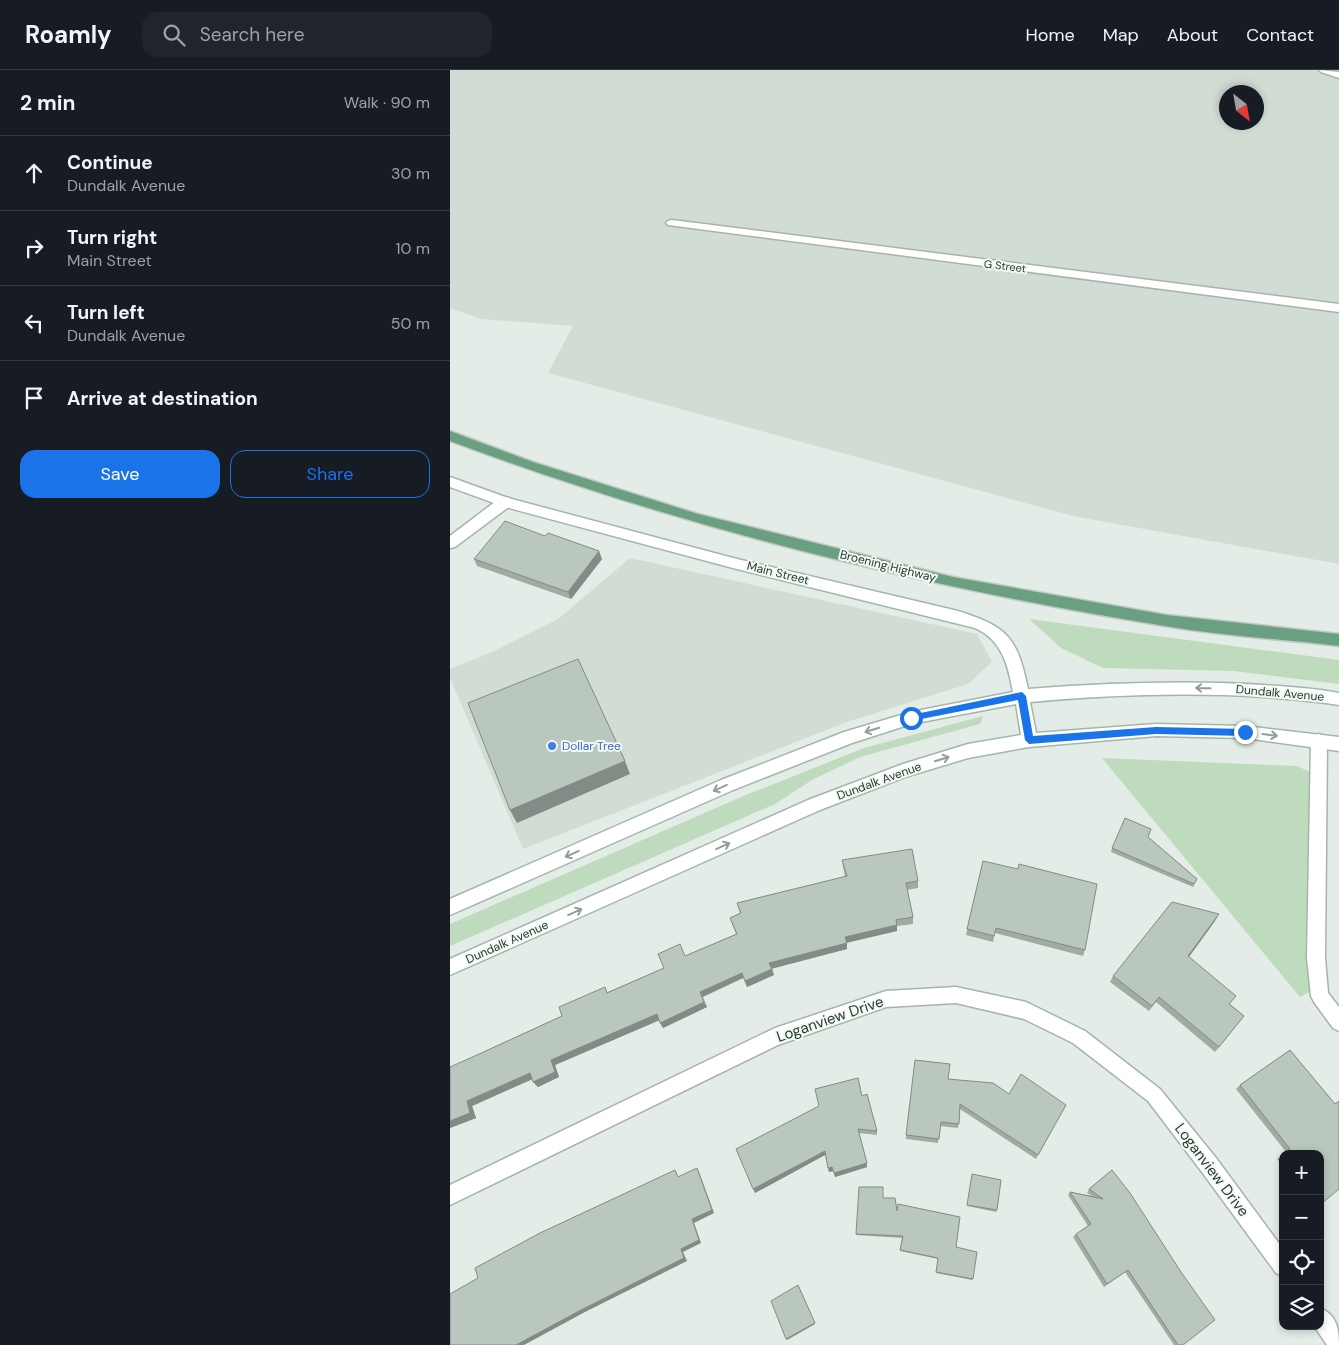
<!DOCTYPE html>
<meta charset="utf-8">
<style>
body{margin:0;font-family:"DM Sans",sans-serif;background:#20242c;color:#f1f3f6}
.controls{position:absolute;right:15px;bottom:15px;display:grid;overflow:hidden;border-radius:10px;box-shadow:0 2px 8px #0003}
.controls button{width:45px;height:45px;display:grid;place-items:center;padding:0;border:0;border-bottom:1px solid #363941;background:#171b24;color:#f1f3f6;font:25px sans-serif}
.compass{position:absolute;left:769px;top:15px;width:45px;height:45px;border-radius:50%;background:#171b24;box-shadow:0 2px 8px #0003;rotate:149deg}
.stop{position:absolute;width:15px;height:15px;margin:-11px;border:4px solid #1a73e8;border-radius:50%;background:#fff}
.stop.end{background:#1a73e8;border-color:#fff;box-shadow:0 1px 5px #0008}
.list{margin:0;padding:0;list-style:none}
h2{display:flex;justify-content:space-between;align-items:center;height:65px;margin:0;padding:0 20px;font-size:21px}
h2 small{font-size:16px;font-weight:400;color:#9ea1a6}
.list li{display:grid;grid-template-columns:32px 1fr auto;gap:15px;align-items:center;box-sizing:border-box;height:75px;padding:0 20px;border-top:1px solid #363941}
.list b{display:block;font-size:19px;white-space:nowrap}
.list p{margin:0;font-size:16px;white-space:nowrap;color:#9ea1a6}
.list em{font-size:16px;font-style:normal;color:#9ea1a6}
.actions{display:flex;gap:10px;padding:15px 20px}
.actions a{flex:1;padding:11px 0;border:1px solid #1a73e8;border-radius:15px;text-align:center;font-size:18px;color:#1a73e8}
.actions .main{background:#1a73e8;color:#fff}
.icon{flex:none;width:28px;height:28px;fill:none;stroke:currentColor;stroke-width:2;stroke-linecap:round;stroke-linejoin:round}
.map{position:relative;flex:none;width:889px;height:1275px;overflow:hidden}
header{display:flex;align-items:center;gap:30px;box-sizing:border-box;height:70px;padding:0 25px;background:#171b24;border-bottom:1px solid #363941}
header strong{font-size:24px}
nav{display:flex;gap:28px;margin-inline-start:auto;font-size:18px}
.search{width:350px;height:45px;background:#20242c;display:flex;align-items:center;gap:12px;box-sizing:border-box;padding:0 18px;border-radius:15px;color:#9ea1a6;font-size:19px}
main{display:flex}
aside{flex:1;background:#171b24}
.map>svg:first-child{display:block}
.built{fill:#d1dcd4;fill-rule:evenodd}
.green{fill:#bedcbd}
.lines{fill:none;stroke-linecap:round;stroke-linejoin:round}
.lane-casing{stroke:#a6b4ab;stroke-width:3}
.street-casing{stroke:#a6b4ab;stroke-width:3}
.secondary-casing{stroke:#a2b7aa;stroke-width:3}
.primary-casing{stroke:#c2c9c5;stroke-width:3}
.lane{fill:#fff;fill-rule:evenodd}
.street{fill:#fff;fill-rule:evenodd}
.secondary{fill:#fff;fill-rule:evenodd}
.primary{fill:#6a9f82;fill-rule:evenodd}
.wall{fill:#9faba3}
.shaded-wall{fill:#828b85}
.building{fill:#b9c7be;stroke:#828b85}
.oneway{stroke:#929e97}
.route{fill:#1a73e8}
.shop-dot{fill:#3f7fe0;stroke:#f4f9f5;stroke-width:2}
.labels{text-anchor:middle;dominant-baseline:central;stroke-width:4;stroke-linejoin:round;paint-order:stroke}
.far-street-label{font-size:11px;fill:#243d2f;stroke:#f4f9f5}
.street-label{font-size:12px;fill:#243d2f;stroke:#f4f9f5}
.shop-label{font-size:12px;fill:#366cbe;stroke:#f4f9f5;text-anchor:start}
.near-street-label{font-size:15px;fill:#243d2f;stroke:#f4f9f5}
</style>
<header>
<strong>Roamly</strong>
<div class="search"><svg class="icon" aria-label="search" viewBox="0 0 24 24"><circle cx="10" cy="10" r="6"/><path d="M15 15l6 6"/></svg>Search here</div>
<nav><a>Home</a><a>Map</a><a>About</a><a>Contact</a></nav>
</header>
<main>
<aside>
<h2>2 min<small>Walk · 90 m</small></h2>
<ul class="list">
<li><svg class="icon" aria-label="ahead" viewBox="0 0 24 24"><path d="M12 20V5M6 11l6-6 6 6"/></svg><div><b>Continue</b><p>Dundalk Avenue</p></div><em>30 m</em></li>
<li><svg class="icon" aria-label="right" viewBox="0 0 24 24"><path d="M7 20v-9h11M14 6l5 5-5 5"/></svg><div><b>Turn right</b><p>Main Street</p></div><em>10 m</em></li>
<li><svg class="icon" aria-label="left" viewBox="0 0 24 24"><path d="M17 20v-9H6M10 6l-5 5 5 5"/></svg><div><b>Turn left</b><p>Dundalk Avenue</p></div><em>50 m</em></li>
<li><svg class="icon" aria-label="arrive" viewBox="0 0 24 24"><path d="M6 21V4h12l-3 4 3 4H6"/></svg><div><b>Arrive at destination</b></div></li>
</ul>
<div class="actions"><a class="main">Save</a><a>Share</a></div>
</aside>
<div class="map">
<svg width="889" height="1275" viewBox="0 0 889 1275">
<rect width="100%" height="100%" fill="#e3ece6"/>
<g class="built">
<path d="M0 0H889V494L623 446 98 303 123 256 31 249 0 238ZM776 22H806V52H776Z"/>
<path d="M180 488 527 564 542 592 518 614 397 652 73 779 0 608V599L42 582 108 549Z"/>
</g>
<g class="green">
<path d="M579 549 889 590V614L784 601 653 598 611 578Z"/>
<path d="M533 646 530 654 410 687 362 710 325 734 0 876V854L291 727 414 678Z"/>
<path d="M652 688 847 696 864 704 860 922 850 927Z"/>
</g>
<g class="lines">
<g class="lane-casing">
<g id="lane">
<path d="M55 427 60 428 62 432 60 436 5 477 0 478V466L50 428Z"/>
<path d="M869 664 874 666 877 671 875 888 878 923 889 937V961L883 958 864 932 861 926 857 888 861 671 864 666Z"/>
</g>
</g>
<g class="street-casing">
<g id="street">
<path d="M869 0 889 2V8L871 2Z"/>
<path d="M222 150 889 234V242L218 155 216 153 218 151Z"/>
<path d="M506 917 576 932 635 961 710 1019 766 1088 833 1179V1206L826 1203 752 1102 698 1031 623 973 574 949 506 933 436 937 328 975 0 1135V1115L325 958 436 921Z"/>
<path d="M870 1238C887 1245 889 1259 889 1275H877L864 1256H870Z"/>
</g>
</g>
<g class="secondary-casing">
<path id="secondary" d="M0 407 58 428 283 488 508 541C558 557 567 567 578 619 656 613 735 610 813 615 839 617 864 618 889 623V635C864 631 839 629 813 627 735 622 658 625 580 632L586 663 706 654 795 656 889 667V681L795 668 706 666 579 677 518 688 455 707 370 740 0 905V889L358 730 453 694 518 674 571 665 566 634 461 654 402 673 283 720 0 845V829L271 710 394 662 461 642 563 622C558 595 552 570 525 558L283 498 55 437 0 417Z"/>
</g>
<g class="primary-casing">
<path id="primary" d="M0 361 83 392 248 444 503 507 717 545 889 564V576C831 569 773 566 715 556 472 517 231 457 0 371Z"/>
</g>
<use href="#lane" class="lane"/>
<use href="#street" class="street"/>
<use href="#secondary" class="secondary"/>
<use href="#primary" class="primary"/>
</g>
<g class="wall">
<path d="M24 489H152L121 529 27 496Z"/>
<path d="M698 767 747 809 743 817 661 782 662 778Z"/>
<path d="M392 790 468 811V818L457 820 463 847V854L447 856V861L397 872V879L322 898 324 905 297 917 293 908 253 927 257 937 213 958 209 950 105 995 109 1007 88 1017 82 1009 22 1036 26 1048 0 1058 27 985 112 946 158 922 214 898 235 886 286 864 280 848 290 843 287 833 395 807 393 796Z"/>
<path d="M533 791 635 880 633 886 545 863 543 872 516 865Z"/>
<path d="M765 851 739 887 780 934 794 946 765 982 706 932 699 941 660 912 663 906Z"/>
<path d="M840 980 885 1034 889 1031V1119L870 1134V1084H834L836 1082 786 1019 790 1015Z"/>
<path d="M498 1009 559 1024 616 1035 586 1089 510 1039 508 1058 490 1056 488 1073 456 1069V1065Z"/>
<path d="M412 1026 427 1061V1065L409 1063 417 1097 385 1107 383 1101 379 1102 375 1085 305 1123 369 1036Z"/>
<path d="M833 1085V1096L827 1089Z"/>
<path d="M662 1100 733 1275H724L675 1202 654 1217 623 1167 626 1164 638 1156 618 1125 620 1122 643 1126 637 1123 639 1119Z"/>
<path d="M522 1104 547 1140 546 1142 517 1136Z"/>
<path d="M433 1128 447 1141 506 1177 523 1209 522 1210 486 1203 488 1189 450 1181 452 1168 406 1165V1164Z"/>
</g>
<g class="shaded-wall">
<path d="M149 481 152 489 121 529 118 522Z"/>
<path d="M175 691 180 704 67 753 60 740Z"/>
<path d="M769 844 765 851 735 892 738 886Z"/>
<path d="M447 855V861L396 873 395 867Z"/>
<path d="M397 873V879L321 899 319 893Z"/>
<path d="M322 899 324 905 297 917 295 911Z"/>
<path d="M292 903 293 908 252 927 250 922Z"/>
<path d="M254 932 257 937 213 958 210 953Z"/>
<path d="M207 944 210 950 105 995 109 1007 88 1017 83 1012 101 990Z"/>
<path d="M80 1003 85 1008 22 1036 26 1048 0 1058V1051L17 1031Z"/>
<path d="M375 1081V1085L305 1123 303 1119Z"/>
<path d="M417 1093V1097L385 1107 384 1103Z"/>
<path d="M382 1097 383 1101 379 1102 378 1098Z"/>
<path d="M247 1098 249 1102 264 1143 244 1153 251 1173 233 1182 237 1191 135 1242 74 1275H66L231 1179 242 1149Z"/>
<path d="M348 1215 365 1254 337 1270 336 1269Z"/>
</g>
<g class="building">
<path d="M55 451 95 466 98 463 149 481 118 522 24 489Z"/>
<path d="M128 589 175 691 60 740 18 633Z"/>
<path d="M675 748 701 759 698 767 747 809 744 814 662 778Z"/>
<path d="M462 779 468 811 456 813 463 847 446 850 447 855 395 867 397 873 319 893 322 899 295 911 292 903 250 922 254 932 210 953 207 944 101 990 105 1002 83 1012 80 1003 17 1031 20 1043 0 1051V997L27 985 112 946 109 937 155 917 157 923 214 898 208 884 230 874 235 886 287 864 280 848 291 843 287 833 397 806 392 790Z"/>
<path d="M533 791 568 799 569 794 647 814 635 880 546 858 544 866 517 859Z"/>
<path d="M722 832 769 844 738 886 786 926 779 934 794 946 769 977 709 927 702 936 663 906Z"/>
<path d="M840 980 885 1034 889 1031V1119L871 1134 870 1084H834L840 1079 790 1015Z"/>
<path d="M465 990 500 994 498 1009 543 1013 559 1024 571 1004 616 1035 588 1085 510 1034 509 1054 491 1052 489 1069 456 1065Z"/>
<path d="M408 1008 412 1026 417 1024 427 1061 408 1059 417 1093 384 1103 382 1097 378 1098 375 1081 303 1119 286 1079 369 1036 365 1019Z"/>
<path d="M247 1098 262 1140 242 1149 249 1170 231 1179 234 1188 131 1240 66 1275H0V1224L28 1208 25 1198 90 1163 225 1100 228 1107Z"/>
<path d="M662 1100 680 1123 731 1202 765 1250 733 1275H728L678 1200 657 1214 626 1164 641 1154 620 1122 653 1129 639 1119Z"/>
<path d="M522 1104 551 1110 547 1140 517 1135Z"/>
<path d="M409 1117H433V1128H445L447 1141 448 1134 510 1147 506 1177 527 1182 523 1209 486 1202 488 1188 450 1180 453 1166 406 1164Z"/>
<path d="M348 1215 365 1253 336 1269 321 1231Z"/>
</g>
<defs><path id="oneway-shaft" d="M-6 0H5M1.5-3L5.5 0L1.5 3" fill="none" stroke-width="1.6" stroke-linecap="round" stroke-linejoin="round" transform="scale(1.25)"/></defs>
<g class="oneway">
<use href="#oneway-shaft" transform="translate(753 618) rotate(-179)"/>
<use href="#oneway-shaft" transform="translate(422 660) rotate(163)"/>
<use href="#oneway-shaft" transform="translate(820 665) rotate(7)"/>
<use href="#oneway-shaft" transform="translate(492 689) rotate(-17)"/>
<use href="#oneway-shaft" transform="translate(270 718) rotate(156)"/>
<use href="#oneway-shaft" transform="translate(273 776) rotate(-24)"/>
<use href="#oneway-shaft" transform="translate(122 784) rotate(156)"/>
<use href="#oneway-shaft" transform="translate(125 842) rotate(-24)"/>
</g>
<path class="route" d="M572 622 576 626 583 666 706 657 795 659 799 662 795 666 706 664 579 674 575 670 568 630 461 651 457 648 461 645Z"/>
<circle class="shop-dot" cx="102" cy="676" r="5"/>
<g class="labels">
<g class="far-street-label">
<text transform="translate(555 196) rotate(7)">G Street</text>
</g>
<g class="street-label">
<text transform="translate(438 496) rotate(14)">Broening Highway</text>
<text transform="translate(328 503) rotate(14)">Main Street</text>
<text transform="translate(830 623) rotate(5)">Dundalk Avenue</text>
<text transform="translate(429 711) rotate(-20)">Dundalk Avenue</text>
<text transform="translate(57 872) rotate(-24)">Dundalk Avenue</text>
</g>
<g class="shop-label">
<text x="112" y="676">Dollar Tree</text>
</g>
<g class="near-street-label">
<text transform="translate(380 949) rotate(-19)">Loganview Drive</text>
<text transform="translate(762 1100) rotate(53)">Loganview Drive</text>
</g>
</g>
</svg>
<div class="controls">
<button>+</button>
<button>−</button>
<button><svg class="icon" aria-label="locate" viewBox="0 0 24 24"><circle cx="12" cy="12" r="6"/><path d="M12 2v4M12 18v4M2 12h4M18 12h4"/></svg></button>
<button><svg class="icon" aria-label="layers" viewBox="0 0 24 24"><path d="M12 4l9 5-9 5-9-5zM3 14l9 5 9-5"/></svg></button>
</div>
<svg class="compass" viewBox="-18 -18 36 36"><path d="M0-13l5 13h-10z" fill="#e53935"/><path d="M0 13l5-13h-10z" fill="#9ea1a6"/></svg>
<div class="stop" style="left:461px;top:648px"></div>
<div class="stop end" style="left:795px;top:662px"></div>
</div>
</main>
